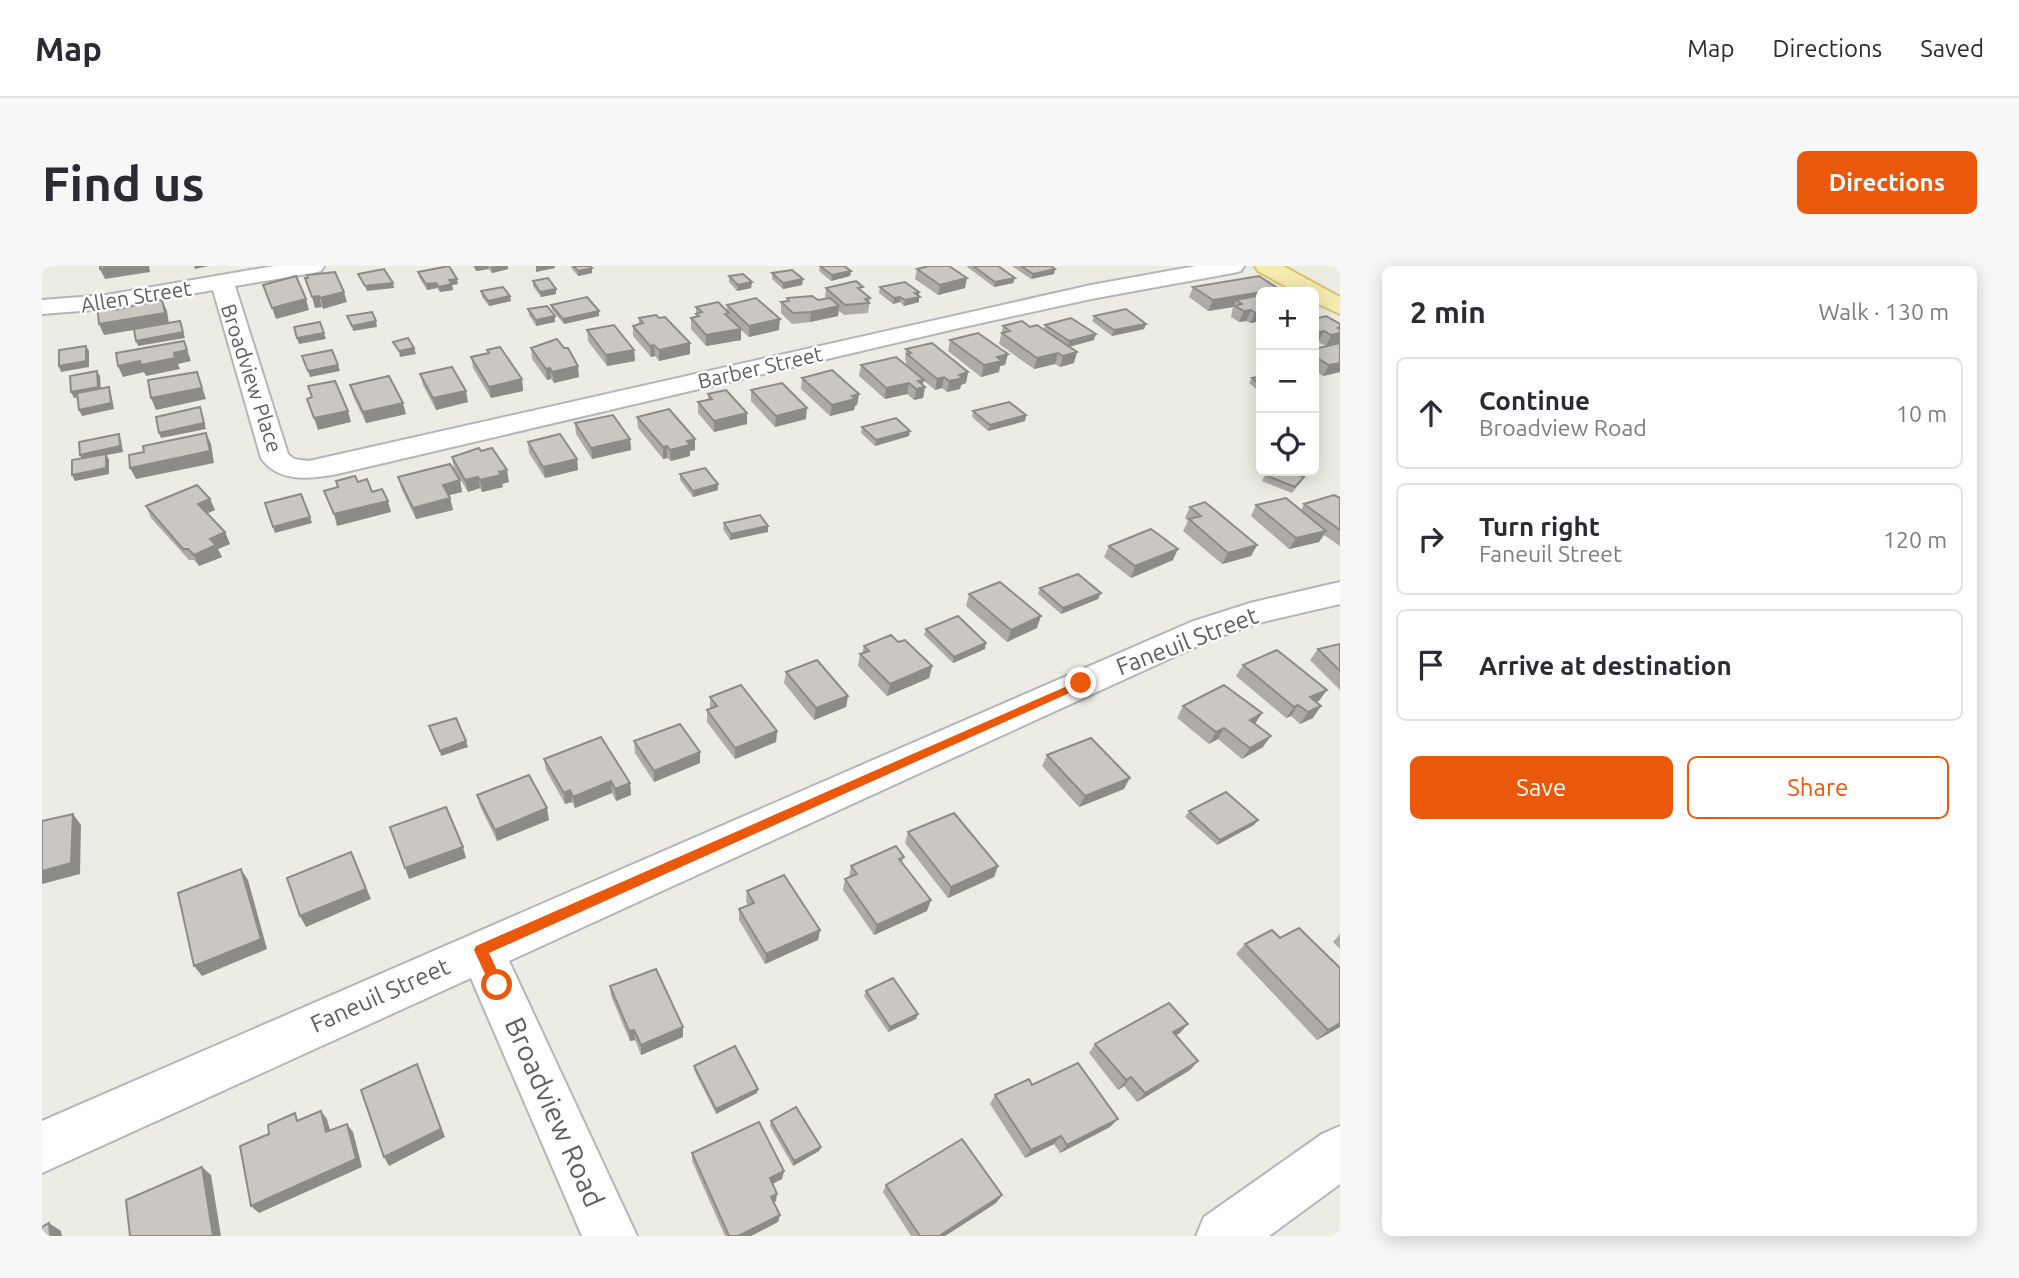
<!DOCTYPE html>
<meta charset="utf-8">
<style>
body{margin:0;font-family:Ubuntu,sans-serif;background:#f7f7f7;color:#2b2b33}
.controls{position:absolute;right:21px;top:21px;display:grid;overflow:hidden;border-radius:10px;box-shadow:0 4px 18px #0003}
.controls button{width:63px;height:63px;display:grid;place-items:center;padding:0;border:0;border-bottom:2px solid #e1e1e2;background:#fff;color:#2b2b33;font:35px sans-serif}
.stop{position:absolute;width:21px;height:21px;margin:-16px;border:5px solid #ea580c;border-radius:50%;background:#fff}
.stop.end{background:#ea580c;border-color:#fff;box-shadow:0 2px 7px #0008}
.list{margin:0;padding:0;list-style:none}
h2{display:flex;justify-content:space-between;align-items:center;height:91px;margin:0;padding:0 28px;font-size:30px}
h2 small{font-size:23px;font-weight:400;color:#7c7c81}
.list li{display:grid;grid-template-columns:46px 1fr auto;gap:21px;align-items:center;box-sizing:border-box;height:112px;margin:0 14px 14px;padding:0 14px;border:2px solid #e1e1e2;border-radius:10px}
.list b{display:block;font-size:26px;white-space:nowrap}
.list p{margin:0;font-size:23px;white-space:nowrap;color:#7c7c81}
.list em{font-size:23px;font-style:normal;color:#7c7c81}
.actions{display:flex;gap:14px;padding:21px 28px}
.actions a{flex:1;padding:16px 0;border:2px solid #ea580c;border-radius:10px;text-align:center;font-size:24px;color:#ea580c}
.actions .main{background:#ea580c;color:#fff}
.icon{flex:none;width:38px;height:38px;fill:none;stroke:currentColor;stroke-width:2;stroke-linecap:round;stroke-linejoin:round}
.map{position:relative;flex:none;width:1298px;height:970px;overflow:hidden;border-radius:10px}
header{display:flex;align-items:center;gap:42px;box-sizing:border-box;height:98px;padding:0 35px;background:#fff;border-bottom:2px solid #e1e1e2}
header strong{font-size:33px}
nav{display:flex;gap:38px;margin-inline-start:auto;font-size:24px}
.intro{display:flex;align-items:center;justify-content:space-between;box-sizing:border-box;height:168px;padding:0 42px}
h1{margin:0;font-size:49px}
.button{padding:18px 32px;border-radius:10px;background:#ea580c;color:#fff;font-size:24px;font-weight:700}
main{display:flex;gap:42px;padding:0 42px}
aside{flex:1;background:#fff;border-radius:10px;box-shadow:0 4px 18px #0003}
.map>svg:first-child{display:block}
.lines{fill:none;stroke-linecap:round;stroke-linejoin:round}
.minor-casing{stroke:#b4b5b9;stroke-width:4}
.major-casing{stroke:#dfc16a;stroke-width:4}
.minor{fill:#fff;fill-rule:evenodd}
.major{fill:#f4ebb1;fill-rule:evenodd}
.wall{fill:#aeaba7}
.shaded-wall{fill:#8d8b88}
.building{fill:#cac7c2;stroke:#8d8b88;stroke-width:2}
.route{fill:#ea580c}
.labels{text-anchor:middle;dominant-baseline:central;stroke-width:5;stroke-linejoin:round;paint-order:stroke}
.far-street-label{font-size:21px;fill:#5c5e62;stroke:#fff}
.street-label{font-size:24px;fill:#5c5e62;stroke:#fff}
.near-street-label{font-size:28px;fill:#5c5e62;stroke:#fff}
</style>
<header>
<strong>Map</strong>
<nav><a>Map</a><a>Directions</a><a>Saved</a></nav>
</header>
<div class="intro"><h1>Find us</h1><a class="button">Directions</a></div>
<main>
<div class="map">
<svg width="1298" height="970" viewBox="0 0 1298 970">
<rect width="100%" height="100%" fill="#ecebe4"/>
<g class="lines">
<g class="minor-casing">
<g id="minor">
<path d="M232 0H282L279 5 271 7 193 20 246 188 252 193 267 195 1049 19 1154 0H1202L1199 5 1191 7 1049 33 917 62 295 208C269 213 236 217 219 192L171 24 64 43 0 48V34L64 29Z"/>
<path d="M1298 316V338L1216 357 1173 372 467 695 595 970H540L429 712 0 907V855L1149 356 1208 337Z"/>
<path d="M1298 860V918L1227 970H1154L1162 951 1280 868Z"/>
</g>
</g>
<g class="major-casing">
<path id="major" d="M1213 0H1241L1298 31V48L1272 36V26H1254L1216 5Z"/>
</g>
<use href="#minor" class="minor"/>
<use href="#major" class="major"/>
</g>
<g class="wall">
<path d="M431 0H466V3L450 7 447 3 434 5Z"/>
<path d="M529 0H548L550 7 536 10 530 3Z"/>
<path d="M778 0 809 5 808 10 789 15 777 5Z"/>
<path d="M924 0H956L973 12 971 17 952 21Z"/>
<path d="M970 0H1009L1013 3 1012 8 989 13Z"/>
<path d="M875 3 923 22 896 29 873 13Z"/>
<path d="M376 6 416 18 410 19 411 24 398 26 395 22 385 24 377 11Z"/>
<path d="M730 7 761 13 760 19 741 23 730 13Z"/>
<path d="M687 10 710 16 709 22 695 25 687 16Z"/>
<path d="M491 15 514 28 499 31 491 20Z"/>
<path d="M838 21 877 26V36L862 40 858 36 851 38 837 27Z"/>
<path d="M1151 21 1237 23 1236 26H1219V55L1208 57 1204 55 1197 56 1189 51 1191 41 1166 45 1147 31Z"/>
<path d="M784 22 821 26 828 32 826 47 802 49 797 45 796 50 768 56 750 58 739 47V36L745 35V32L776 34 783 33Z"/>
<path d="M439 25 469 35 447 40 440 31Z"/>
<path d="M509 39 557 50 522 58 510 44Z"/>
<path d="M685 39 737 64 707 71 699 64V74L664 80 649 63V52L654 51V41L685 44Z"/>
<path d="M486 43 513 56 494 60 487 49Z"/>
<path d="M1272 49 1298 77 1284 80 1276 76Z"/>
<path d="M1052 50 1104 58 1102 63 1070 70 1050 55Z"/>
<path d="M597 52 648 88 617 95 613 90 609 91 591 70V60L597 58Z"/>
<path d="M1003 59 1052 74 1027 81 1032 97 1018 101 1013 98 992 103 957 78 961 60 988 61 1002 63Z"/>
<path d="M545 64 592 84 593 95 565 100 546 75Z"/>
<path d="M908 74 966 88 963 99 958 100 957 106 939 111 906 85Z"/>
<path d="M489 82H522L537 111 512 117 509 113 505 114 490 93Z"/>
<path d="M864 83 926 106 924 117 919 119 918 123 905 126 900 122 893 124 881 114V119L883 121 881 132 872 134 865 128 843 133 817 110 819 99 864 98V95L863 94Z"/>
<path d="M1272 83 1298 106 1281 110 1272 104Z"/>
<path d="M445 84 480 113 481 125 449 132 431 102 429 91 446 87Z"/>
<path d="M378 108 426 136 394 144 381 119Z"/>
<path d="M1219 110V127L1207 117 1210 112Z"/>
<path d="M760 112 817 128 815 139 813 140 812 144 788 150 759 123Z"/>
<path d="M308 119 364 148 324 157 311 130Z"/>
<path d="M709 124 764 153 733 161 709 135Z"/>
<path d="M666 128 705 147V158L672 166 656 147V136L666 134Z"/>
<path d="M931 145 984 149 983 155 946 165 930 151Z"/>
<path d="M595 151 653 173V184L648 185V190L629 195 625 192 621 193 596 162Z"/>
<path d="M533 157 588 173 589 184 550 193 534 168Z"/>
<path d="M820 161 867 170 833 180 819 167Z"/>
<path d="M486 176 535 193 536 204 503 212 487 187Z"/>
<path d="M439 185 467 216 460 218 461 221 440 226 438 222 426 226 412 203 410 191Z"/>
<path d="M638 208 676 224 651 231 638 214Z"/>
<path d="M1223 209 1258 216 1250 227 1220 215Z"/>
<path d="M356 211 418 214 420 226 407 229 411 244 374 253 359 222Z"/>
<path d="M1298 232V280L1282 269 1277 276 1247 283 1209 250 1214 239 1259 244 1262 238Z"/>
<path d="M168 233 173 244 166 247 183 266 188 278 176 283 180 291 157 300 152 294H147L109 252 104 240Z"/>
<path d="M1148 241 1215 279 1209 290 1180 298 1141 265 1146 255 1143 252Z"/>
<path d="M682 257 726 260V266L688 274 681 263Z"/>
<path d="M1067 280 1131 294 1089 312 1062 291Z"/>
<path d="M998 322 1056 333 1019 348 996 328Z"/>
<path d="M927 328 995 362 965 376 924 340Z"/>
<path d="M884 363 943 383 911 397 882 369Z"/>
<path d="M856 376 890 400 887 412 845 430 816 400 818 388H820L822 380Z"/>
<path d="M1298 378V424L1268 394 1276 383Z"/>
<path d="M1201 399 1277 435 1274 436 1271 452 1258 458 1249 450 1244 452 1194 410Z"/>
<path d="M744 406 806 430 804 441 772 454 742 417Z"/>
<path d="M668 431 735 465 734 476 693 493 665 456V444L668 443Z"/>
<path d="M1141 440 1220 447 1213 458 1221 481 1200 493 1176 473 1167 478 1135 452Z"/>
<path d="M592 475 658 486V497L612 516 593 487Z"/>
<path d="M1005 489 1082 523 1037 541 1000 500Z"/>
<path d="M502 493 588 517 589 529 574 535 570 527 533 542 530 536 523 538 504 504Z"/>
<path d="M435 529 507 554 455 575 438 540Z"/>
<path d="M1147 545 1212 559 1175 579 1143 551Z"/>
<path d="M866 566 956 600 952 611 906 632 863 577Z"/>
<path d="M862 591 860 597 885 645 832 669 801 624 803 613 807 611 809 600Z"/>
<path d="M705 625 778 664 776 674 723 698 697 654V643L706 639 704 635Z"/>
<path d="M1298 668V683L1291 676Z"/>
<path d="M1238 672 1298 761 1275 774 1194 688 1203 678Z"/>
<path d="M568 720 641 771 599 789 593 774 588 775 569 730Z"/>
<path d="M824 725 874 753 846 766 822 730Z"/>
<path d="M1138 767 1134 769 1156 795 1148 804 1095 836 1082 820 1076 824 1047 787 1053 778Z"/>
<path d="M652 800 716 823 715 827 674 848 652 804Z"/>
<path d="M990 819 1068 861 1018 887 1012 878 983 892 948 838 953 829Z"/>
<path d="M729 855 779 881 777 885 751 900 728 860Z"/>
<path d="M650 887 742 905 740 913 731 918 734 935 732 936 738 949 736 956 709 970H683L650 895Z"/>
<path d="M844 919 960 929 954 937 903 970H869L841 926Z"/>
</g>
<g class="shaded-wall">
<path d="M76 0H107L108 6 63 13 58 3Z"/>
<path d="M152 0H167L153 3Z"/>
<path d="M433 0H446L447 3 434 5Z"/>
<path d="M456 0H466V3L450 7 449 1Z"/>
<path d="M494 0H513V2L494 6Z"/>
<path d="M550 2V7L536 10V5Z"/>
<path d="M1013 3 1012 8 989 13 991 8Z"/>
<path d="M809 5 808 10 789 15 790 9Z"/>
<path d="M925 12 923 22 896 29 898 19Z"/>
<path d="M973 12 971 17 952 21 953 16Z"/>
<path d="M415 13 416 18 410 19 411 24 398 26 397 21 407 14Z"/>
<path d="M761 13 760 19 741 23V17Z"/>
<path d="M710 16 709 22 695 25 696 19Z"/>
<path d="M351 17 352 22 325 25 323 20Z"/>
<path d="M394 17 395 22 385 24 384 18Z"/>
<path d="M514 23V28L499 31 498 26Z"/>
<path d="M1237 23 1236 26H1219V36L1200 38 1194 34 1191 41 1166 45 1171 34Z"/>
<path d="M302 26 305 36 281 43 278 32Z"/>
<path d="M877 26V36L862 40 863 34 873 27Z"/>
<path d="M277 30 280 41 273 42 270 31Z"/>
<path d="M468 30 469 35 447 40 446 35Z"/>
<path d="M858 31V36L851 38 852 32Z"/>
<path d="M264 33 267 44 234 53 230 42Z"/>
<path d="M120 34 125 45 127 58 62 69 57 58Z"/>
<path d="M797 40 796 50 768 56 769 46Z"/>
<path d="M1209 44 1204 55 1197 56 1202 45Z"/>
<path d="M557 45V50L522 58 521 53Z"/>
<path d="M1219 45V55L1208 57 1213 47Z"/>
<path d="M513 50V56L494 60V54Z"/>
<path d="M738 53 737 64 707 71V60Z"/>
<path d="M138 55 143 72 96 80 94 75Z"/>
<path d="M334 55 335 61 311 65 310 60Z"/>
<path d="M1104 58 1102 63 1070 70 1072 64Z"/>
<path d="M1298 61V77L1284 80 1289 69 1296 62Z"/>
<path d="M699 63V74L664 80V69Z"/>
<path d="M1282 65 1276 76 1272 77V67Z"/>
<path d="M282 67 284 73 257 78 255 72Z"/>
<path d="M1054 68 1052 74 1026 81 1027 75Z"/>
<path d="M142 75 149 95 136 98 138 103 104 110 102 106 81 111 76 100 132 87Z"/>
<path d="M648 77V88L617 95V84Z"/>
<path d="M612 79 613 90 609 91 608 80Z"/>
<path d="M44 80 47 85V101L19 106 17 100Z"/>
<path d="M372 82 374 88 358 91 357 85Z"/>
<path d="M592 84 593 95 565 100 564 89Z"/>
<path d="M1035 86 1032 97 1018 101 1021 90Z"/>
<path d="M1016 87 1013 98 992 103 995 92Z"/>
<path d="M966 88 963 99 958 100 957 106 939 111 942 99 955 91Z"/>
<path d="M1298 97V106L1281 110 1287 99Z"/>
<path d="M296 99 298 105 268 111 266 105Z"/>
<path d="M536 100 537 111 512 117 510 106Z"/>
<path d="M508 102 509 113 505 114 504 103Z"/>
<path d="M55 105 58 110 59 127 32 132 29 126Z"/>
<path d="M155 106 164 133 114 144 109 132Z"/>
<path d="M926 106 924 117 919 119 918 123 905 126 907 115 917 109Z"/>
<path d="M902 111 900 122 893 124 895 113Z"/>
<path d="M480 113 481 125 449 132 447 121Z"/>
<path d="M882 114 880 122 883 121 881 132 872 134 876 115Z"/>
<path d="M867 117 865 128 843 133 844 122Z"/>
<path d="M67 121 69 127 72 143 40 150 37 144Z"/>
<path d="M424 125 426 136 394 144 391 132Z"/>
<path d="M817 128 815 139 813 140 812 144 788 150 790 139 810 130Z"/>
<path d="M361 137 364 148 324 157 321 146Z"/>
<path d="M158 141 164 163 119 172 117 167Z"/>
<path d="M765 142 764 153 733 161 734 150Z"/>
<path d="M306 145 309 156 276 164 272 152Z"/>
<path d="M705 147V158L672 166V155Z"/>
<path d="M984 149 983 155 946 165 948 159Z"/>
<path d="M868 165 867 170 833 180 834 174Z"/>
<path d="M164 167 169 178 172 197 94 213 88 202Z"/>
<path d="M77 168 79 174 81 186 65 189 67 194V208L33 215 30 209 41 195 38 189Z"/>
<path d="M588 173 589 184 550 193 549 182Z"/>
<path d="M653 173V184L648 185V190L629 195 628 184 645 175Z"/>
<path d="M625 180V192L621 193V181Z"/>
<path d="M535 193 536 204 503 212 501 201Z"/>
<path d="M465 204 467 216 460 218 461 221 440 226 438 214Z"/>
<path d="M436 211 438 222 426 226 423 214Z"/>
<path d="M418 214 420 226 404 230 401 219Z"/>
<path d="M676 218V224L651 231V225Z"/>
<path d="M408 232 411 244 374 253 371 242Z"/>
<path d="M168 233 173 244 161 249 156 238Z"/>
<path d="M346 235 349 246 295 260 292 248Z"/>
<path d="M268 251 270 257 233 267 231 261Z"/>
<path d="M726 260V266L688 274 689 268Z"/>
<path d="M1284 265 1277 276 1247 283 1254 272Z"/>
<path d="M183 266 188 278 176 283 180 291 157 300 152 289 168 273Z"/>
<path d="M1215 279 1209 290 1180 298 1186 287Z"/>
<path d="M1136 283 1131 294 1089 312 1093 300Z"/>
<path d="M1059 327 1056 333 1019 348 1021 342Z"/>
<path d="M999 350 995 362 965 376 969 364Z"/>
<path d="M944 377 943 383 911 397 912 391Z"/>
<path d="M890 400 887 412 845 430 848 418Z"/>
<path d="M1285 424 1277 435 1260 443 1268 431Z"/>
<path d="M806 430 804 441 772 454 774 442Z"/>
<path d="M1256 439 1249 450 1244 452 1252 441Z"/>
<path d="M1279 440 1271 452 1258 458 1266 446Z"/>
<path d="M1220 447 1212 459 1208 454Z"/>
<path d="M1182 462 1176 473 1167 478 1174 466Z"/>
<path d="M735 465 734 476 693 493V482Z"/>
<path d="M1229 470 1221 481 1200 493 1208 482Z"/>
<path d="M424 475 426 481 399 490 398 485Z"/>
<path d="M658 486V497L612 516V505Z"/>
<path d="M1088 512 1082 523 1037 541 1043 530Z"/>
<path d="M569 515 570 527 533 542 531 531Z"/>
<path d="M588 517 589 529 574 535 573 523Z"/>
<path d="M528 524 530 536 523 538 522 527Z"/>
<path d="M505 542 507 554 455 575 453 564Z"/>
<path d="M31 548 39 559 38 608 0 618V605Z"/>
<path d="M1216 554 1212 559 1175 579 1178 574Z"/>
<path d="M421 581 424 592 367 613 363 602Z"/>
<path d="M309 586 329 633 264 661 258 650Z"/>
<path d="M956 600 952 611 906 632 909 621Z"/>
<path d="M199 603 206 614 225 683 160 710 152 700Z"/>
<path d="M889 634 885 645 832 669 835 659Z"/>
<path d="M778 664 776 674 723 698 724 688Z"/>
<path d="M876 748 874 753 846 766 848 761Z"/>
<path d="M1298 757V761L1275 774 1286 764Z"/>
<path d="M1146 758 1138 767 1123 775 1131 766Z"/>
<path d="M641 761V771L599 789V779Z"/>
<path d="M592 764 593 774 588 775 587 765Z"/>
<path d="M1156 795 1148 804 1095 836 1103 827Z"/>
<path d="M375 798 379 808 403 871 347 900 342 891Z"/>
<path d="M1089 811 1082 820 1076 824 1084 814Z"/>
<path d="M716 823 715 827 674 848V843Z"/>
<path d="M279 845 285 853 291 875 284 866Z"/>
<path d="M1076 853 1068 861 1018 887 1025 879Z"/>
<path d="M305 858 311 866 320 901 217 947 209 940Z"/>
<path d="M1019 870 1012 878 983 892 989 884Z"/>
<path d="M779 881 777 885 751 900 752 895Z"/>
<path d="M160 901 169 909 179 970H171Z"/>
<path d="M742 905 740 913 726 920 728 912Z"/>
<path d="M735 928 734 935 727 939 729 931Z"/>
<path d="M960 929 954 937 903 970H897Z"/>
<path d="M738 949 736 956 709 970H696Z"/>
<path d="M7 957 19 965 20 970H8Z"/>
</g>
<g class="building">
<path d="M58 0H76L58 3Z"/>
<path d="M407 0 415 13 407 14 410 18 397 21 394 17 384 18 376 6Z"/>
<path d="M532 0H548L550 2 536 5Z"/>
<path d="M778 0H802L809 5 790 9Z"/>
<path d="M887 0H907L925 12 898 19 875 3Z"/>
<path d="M931 0H956L973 12 953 16Z"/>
<path d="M979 0H1009L1013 3 991 8Z"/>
<path d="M342 3 351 17 323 20 316 8Z"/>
<path d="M750 4 761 13 741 17 730 7Z"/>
<path d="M293 6 302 26 278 32 277 30 270 31 263 12H266L265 9Z"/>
<path d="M701 8 710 16 696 19 687 10Z"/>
<path d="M254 10 264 33 230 42 221 19Z"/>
<path d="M1217 10 1237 23 1171 34 1151 21Z"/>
<path d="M506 12 514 23 498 26 491 15Z"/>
<path d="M814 15 821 21 816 22 828 32 823 33 827 37 803 39 784 22Z"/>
<path d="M863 16 877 26 873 27 878 31 863 34 858 31 852 32 838 21Z"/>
<path d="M461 21 468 30 446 35 439 25Z"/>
<path d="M1219 29V45L1213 47 1209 44 1202 45 1193 40 1200 38 1194 34Z"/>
<path d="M770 30 776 34 788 32 797 40 769 46 751 47 739 36 747 35 745 32Z"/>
<path d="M545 31 557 45 521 53 509 39Z"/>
<path d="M714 32 738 53 707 60 685 39Z"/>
<path d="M120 34 123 47 57 58 55 37 70 35 71 44Z"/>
<path d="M676 36 687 47 683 48 699 63 664 69 649 52 657 50 654 48 660 46 654 41Z"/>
<path d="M505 40 513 50 494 54 486 43Z"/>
<path d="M1084 43 1104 58 1072 64 1052 50Z"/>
<path d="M330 46 334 55 310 60 305 50Z"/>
<path d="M614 49 617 52 623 51 648 77 617 84 612 79 608 80 591 60 601 57 597 52Z"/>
<path d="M1272 49 1277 52 1284 50 1298 58V61L1296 62 1298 63V67L1289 69 1282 65 1272 67Z"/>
<path d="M1029 52 1054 68 1027 75 1003 59Z"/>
<path d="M138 55 141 66 94 75 92 63Z"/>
<path d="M980 55 988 61 995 59 1035 86 1021 90 1016 87 995 92 960 67 968 65 961 60Z"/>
<path d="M278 56 282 67 255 72 252 61Z"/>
<path d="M572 59 592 84 564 89 545 64Z"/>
<path d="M936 67 966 88 955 91 960 95 942 99 908 74Z"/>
<path d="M366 72 372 82 357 85 351 76Z"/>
<path d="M515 73 522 82H526L536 100 510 106 508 102 504 103 489 82Z"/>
<path d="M142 75 145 84 132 87 133 92 99 99 98 95 76 100 74 87Z"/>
<path d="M890 77 926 106 917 109 921 112 907 115 902 111 895 113 865 88 869 87 864 83Z"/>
<path d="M1298 77V97L1287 99 1272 90V83Z"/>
<path d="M44 80V95L17 100V84Z"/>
<path d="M458 81 480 113 447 121 429 91 447 87 445 84Z"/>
<path d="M290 84 296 99 266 105 260 90Z"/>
<path d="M854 91 882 114 876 115 883 121 874 123 867 117 844 122 819 99Z"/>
<path d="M410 101 424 125 391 132 378 108Z"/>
<path d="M790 104 817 128 810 130 813 133 790 139 760 112Z"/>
<path d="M55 105 56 121 29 126 28 110Z"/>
<path d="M155 106 160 122 109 132 106 114Z"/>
<path d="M347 110 361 137 321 146 308 119Z"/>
<path d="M1219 110V119L1210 112Z"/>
<path d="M293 115 306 145 272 152 265 133 270 131 266 120Z"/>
<path d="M740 117 765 142 734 150 709 124Z"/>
<path d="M67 121 69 137 37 144 35 127Z"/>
<path d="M684 124 705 147 672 155 656 136 670 133 666 128Z"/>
<path d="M967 136 984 149 948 159 931 145Z"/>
<path d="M158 141 162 157 117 167 114 151Z"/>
<path d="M627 143 653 173 645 175 648 179 628 184 625 180 621 181 595 151Z"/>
<path d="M571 149 588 173 549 182 533 157Z"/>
<path d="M854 152 868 165 834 174 820 161Z"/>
<path d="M164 167 168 185 88 202 87 189 102 186 101 180Z"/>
<path d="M77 168 78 180 38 189 37 176Z"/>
<path d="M518 168 535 193 501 201 486 176Z"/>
<path d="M437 182 439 185 450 182 465 204 457 206 459 209 438 214 436 211 423 214 410 191Z"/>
<path d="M64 188V202L30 209V194Z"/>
<path d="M408 198 418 214 401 219 408 232 371 242 356 211Z"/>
<path d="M663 202 676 218 651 225 638 208Z"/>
<path d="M1227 205H1246L1262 211 1253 221 1223 209Z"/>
<path d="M313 210 316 216 325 213 330 226 340 223 346 235 292 248 282 225 296 221 294 215Z"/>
<path d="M155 219 168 233 156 238 183 266 168 273 174 279 152 289 146 283H141L104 240Z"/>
<path d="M259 228 268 251 231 261 223 237Z"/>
<path d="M1292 229 1298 232V264L1262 238Z"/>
<path d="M1244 232 1284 265 1254 272 1214 239Z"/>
<path d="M1163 236 1215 279 1186 287 1147 253 1159 250 1148 241Z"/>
<path d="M718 249 726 260 689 268 682 257Z"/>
<path d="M1109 263 1136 283 1093 300 1067 280Z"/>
<path d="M1036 308 1059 327 1021 342 998 322Z"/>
<path d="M958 316 999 350 969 364 927 328Z"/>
<path d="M916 350 944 377 912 391 884 363Z"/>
<path d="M849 369 856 376 863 374 890 400 848 418 818 388 827 385 822 380Z"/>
<path d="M1298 378V405L1276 383Z"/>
<path d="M1235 384 1285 424 1268 431 1279 440 1266 446 1256 439 1252 441 1201 399Z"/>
<path d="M775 394 806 430 774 442 744 406Z"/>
<path d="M699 419 735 465 693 482 665 444 675 440 668 431Z"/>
<path d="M1182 419 1220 447 1208 454 1229 470 1208 482 1182 462 1174 466 1141 440Z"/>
<path d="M414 452 424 475 398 485 387 460Z"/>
<path d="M638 458 658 486 612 505 592 475Z"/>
<path d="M559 471 588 517 573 523 569 515 531 531 528 524 522 527 502 493Z"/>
<path d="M1049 472 1088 512 1043 530 1005 489Z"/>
<path d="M487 509 505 542 453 564 435 529Z"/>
<path d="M1184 526 1216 554 1178 574 1147 545Z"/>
<path d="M404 541 421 581 363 602 348 561Z"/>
<path d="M912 547 956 600 909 621 866 566Z"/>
<path d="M31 548 29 597 0 605V555Z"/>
<path d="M854 580 862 591 857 593 889 634 835 659 803 613 815 608 809 600Z"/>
<path d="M309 586 324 623 258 650 245 612Z"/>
<path d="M199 603 219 673 152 700 136 627Z"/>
<path d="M742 609 778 664 724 688 697 643 712 637 705 625Z"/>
<path d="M1257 662 1298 702V757L1286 764 1203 678 1230 664 1238 672Z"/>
<path d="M614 703 641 761 599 779 592 764 587 765 568 720Z"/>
<path d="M851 712 876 748 848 761 824 725Z"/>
<path d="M1127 737 1146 758 1131 766 1156 795 1103 827 1089 811 1084 814 1053 778Z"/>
<path d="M693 780 716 823 674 843 652 800Z"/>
<path d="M1036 797 1076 853 1025 879 1019 870 989 884 953 829 987 813 990 819Z"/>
<path d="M375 798 399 863 342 891 319 824Z"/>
<path d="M754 841 779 881 752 895 729 855Z"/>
<path d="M279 845 284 866 305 858 314 893 209 940 198 880 227 868 226 859 253 847 255 855Z"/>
<path d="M717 856 742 905 728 912 735 928 729 931 738 949 696 970H687L650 887Z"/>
<path d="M920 873 960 929 897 970H878L844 919Z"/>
<path d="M160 901 171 970H88L84 934Z"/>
<path d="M7 957 8 970H0V961Z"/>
</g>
<path class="route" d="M1039 414 1043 415V420L447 687 462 719 455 725 450 723 432 684 434 680Z"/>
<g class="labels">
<g class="far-street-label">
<text transform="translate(94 30) rotate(-9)">Allen Street</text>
<text transform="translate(718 101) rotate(-13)">Barber Street</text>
<text transform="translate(210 112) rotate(72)">Broadview Place</text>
</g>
<g class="street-label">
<text transform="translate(1145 375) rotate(-21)">Faneuil Street</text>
<text transform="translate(338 729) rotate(-24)">Faneuil Street</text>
</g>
<g class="near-street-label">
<text transform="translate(513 846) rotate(66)">Broadview Road</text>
</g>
</g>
</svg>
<div class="controls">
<button>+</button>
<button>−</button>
<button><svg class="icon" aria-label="locate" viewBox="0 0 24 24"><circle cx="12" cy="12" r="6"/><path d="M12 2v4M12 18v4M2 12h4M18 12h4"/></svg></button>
</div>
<div class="stop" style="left:455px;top:719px"></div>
<div class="stop end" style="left:1039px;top:417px"></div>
</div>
<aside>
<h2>2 min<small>Walk · 130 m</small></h2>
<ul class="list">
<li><svg class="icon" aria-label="ahead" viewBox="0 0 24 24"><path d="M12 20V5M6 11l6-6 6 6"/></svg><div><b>Continue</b><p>Broadview Road</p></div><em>10 m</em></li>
<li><svg class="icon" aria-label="right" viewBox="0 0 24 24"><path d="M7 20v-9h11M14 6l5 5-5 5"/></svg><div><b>Turn right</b><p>Faneuil Street</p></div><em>120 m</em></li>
<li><svg class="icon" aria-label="arrive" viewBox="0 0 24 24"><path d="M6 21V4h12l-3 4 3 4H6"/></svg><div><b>Arrive at destination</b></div></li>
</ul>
<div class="actions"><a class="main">Save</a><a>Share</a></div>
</aside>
</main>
